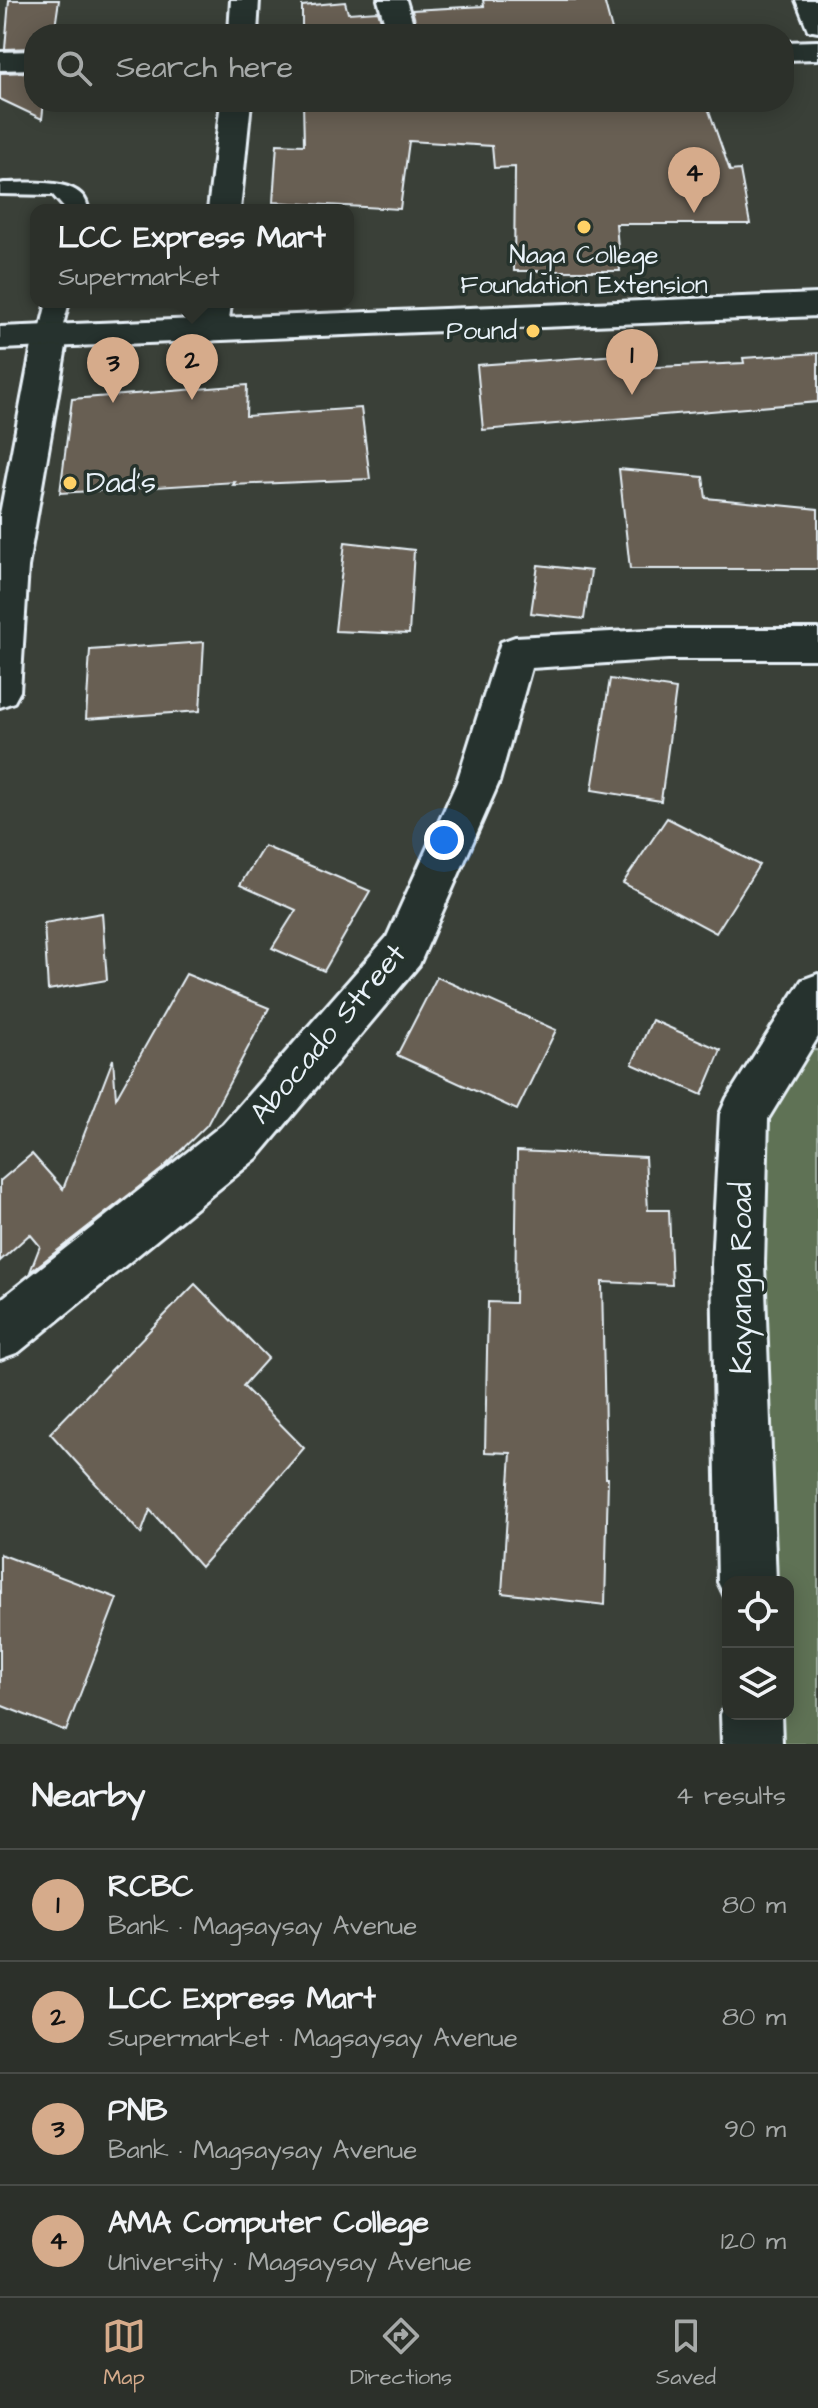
<!DOCTYPE html>
<meta charset="utf-8">
<style>
body{margin:0;font-family:"Architects Daughter",sans-serif;background:#343832;color:#f1f3f6}
.controls{position:absolute;right:24px;bottom:24px;display:grid;overflow:hidden;border-radius:16px;box-shadow:0 4px 20px #0003}
.controls button{width:72px;height:72px;display:grid;place-items:center;padding:0;border:0;border-bottom:2px solid #484b47;background:#2c302a;color:#f1f3f6;font:40px sans-serif}
.you{position:absolute;left:444px;top:840px;width:28px;height:28px;margin:-20px;border:6px solid #fff;border-radius:50%;background:#1a73e8;box-shadow:0 0 0 12px #1a73e833}
.badge{display:grid;place-items:center;width:52px;height:52px;border-radius:50%;background:#d6ab8b;color:#111;font-size:26px;font-weight:700}
.pin{position:absolute;translate:-50% -66px;filter:drop-shadow(0 2px 4px #0008)}
.pin::after{content:'';position:absolute;top:42px;width:28px;height:24px;background:inherit;clip-path:polygon(0 0,100% 0,50% 100%)}
.popup{position:absolute;left:30px;top:204px;width:324px;height:104px;box-sizing:border-box;display:grid;place-content:center;border-radius:16px;background:#2c302a;filter:drop-shadow(0 2px 6px #0005);font-size:26px;white-space:nowrap;color:#a6a9a8}
.popup b{font-size:30px;color:#f1f3f6}
.popup::after{content:'';position:absolute;left:50%;top:100%;margin-left:-16px;border:16px solid transparent;border-top-color:#2c302a}
.list{margin:0;padding:0;list-style:none}
h2{display:flex;justify-content:space-between;align-items:center;height:104px;margin:0;padding:0 32px;font-size:34px}
h2 small{font-size:26px;font-weight:400;color:#a6a9a8}
.list li{display:grid;grid-template-columns:52px 1fr auto;gap:24px;align-items:center;box-sizing:border-box;height:112px;padding:0 32px;border-top:2px solid #484b47}
.list b{display:block;font-size:30px;white-space:nowrap}
.list p{margin:0;font-size:26px;white-space:nowrap;color:#a6a9a8}
.list em{font-size:26px;font-style:normal;color:#a6a9a8}
.icon{flex:none;width:44px;height:44px;fill:none;stroke:currentColor;stroke-width:2;stroke-linecap:round;stroke-linejoin:round}
.map{position:relative;flex:none;width:818px;height:1744px;overflow:hidden}
.search{position:absolute;background:#2c302a;box-shadow:0 4px 20px #0003;left:24px;right:24px;top:24px;height:88px;display:flex;align-items:center;gap:20px;box-sizing:border-box;padding:0 28px;border-radius:32px;color:#a6a9a8;font-size:30px}
.sheet{height:552px;background:#2c302a}
nav{display:flex;justify-content:space-around;align-items:center;box-sizing:border-box;height:112px;border-top:2px solid #484b47;background:#2c302a;font-size:22px;color:#a6a9a8}
nav a{display:grid;justify-items:center;gap:4px}
nav .on{color:#d6ab8b}
.map>svg:first-child{display:block}
.green{fill:#5f7255;stroke:#a4b2a6;stroke-width:2}
.building{fill:#685f52;stroke:#e8f1f8;stroke-width:2}
.lines{fill:none;stroke-linecap:round;stroke-linejoin:round}
.lane-casing{stroke:#e8f1f8;stroke-width:6}
.street-casing{stroke:#e8f1f8;stroke-width:6}
.secondary-casing{stroke:#e8f1f8;stroke-width:6}
.lane{fill:#26332d;fill-rule:evenodd}
.street{fill:#26332d;fill-rule:evenodd}
.secondary{fill:#26332d;fill-rule:evenodd}
.poi-dot{fill:#ffd166;stroke:#26332d;stroke-width:3}
.labels{text-anchor:middle;dominant-baseline:central;stroke-width:7;stroke-linejoin:round;paint-order:stroke}
.far-poi-label{font-size:26px;fill:#e8f1f8;stroke:#26332d}
.poi-label{font-size:30px;fill:#e8f1f8;stroke:#26332d;text-anchor:start}
.street-label{font-size:30px;fill:#e8f1f8;stroke:#26332d}
</style>
<div class="map">
<svg width="818" height="1744" viewBox="0 0 818 1744">
<rect width="100%" height="100%" fill="#3a4038"/>
<filter id="ink" filterUnits="userSpaceOnUse"><feTurbulence type="fractalNoise" baseFrequency=".0125" numOctaves="2"/><feDisplacementMap in="SourceGraphic" scale="16" xChannelSelector="R" yChannelSelector="G"/><feConvolveMatrix kernelMatrix="1 2 1 2 8 2 1 2 1" color-interpolation-filters="sRGB"/></filter>
<g filter="url(#ink)">
<path class="green" d="M818 1050V1744H756L755 1714H788V1582H753L744 1114 781 1051Z"/>
<g class="building">
<path d="M9 0H59L54 34H34V48L5 49Z"/>
<path d="M483 0H604L613 34H419L412 10 484 6Z"/>
<path d="M345 2 348 13 378 11 385 34H302V6Z"/>
<path d="M34 72V102H44L42 119 0 99V73Z"/>
<path d="M303 102H706L730 171 740 170 750 224H616L620 271H514L515 167 494 168 492 146 409 141 400 209 273 202 277 144 304 145Z"/>
<path d="M818 353V402L483 430 477 365 632 354 636 368 744 363 743 358Z"/>
<path d="M247 385 246 416 361 408 370 479 233 485 235 482 60 493 72 399Z"/>
<path d="M619 469 703 477 706 498 818 509V569H630Z"/>
<path d="M345 542 414 550 409 634 335 631Z"/>
<path d="M538 565 591 571 584 619 531 613Z"/>
<path d="M204 642 200 711 86 719 90 650Z"/>
<path d="M610 679 676 689 661 801 592 790Z"/>
<path d="M667 818 759 865 716 933 623 883Z"/>
<path d="M264 846 370 891 324 971 272 948 296 910 240 885Z"/>
<path d="M102 913 107 980 48 990 44 923Z"/>
<path d="M186 974 269 1008 207 1125 162 1169 30 1272 40 1246 30 1234 0 1261V1181L32 1154 63 1189 113 1059 116 1098Z"/>
<path d="M437 977 556 1030 517 1110 397 1055Z"/>
<path d="M652 1020 721 1050 702 1095 632 1064Z"/>
<path d="M517 1151 645 1157 648 1210H669L672 1285 602 1282 606 1478H608L605 1605 502 1593 511 1453 485 1452 488 1302 515 1303Z"/>
<path d="M195 1284 268 1358 243 1386 304 1448 201 1567 150 1510 141 1534 50 1433Z"/>
<path d="M0 1554 117 1598 66 1731 0 1705Z"/>
</g>
<g class="lines">
<g class="lane-casing">
<g id="lane">
<path d="M4 183C27 183 86 176 88 210H66L53 195 0 194V184Z"/>
<path d="M47 302H69L59 340H43L39 335Z"/>
</g>
</g>
<g class="street-casing">
<g id="street">
<path d="M231 0H259L257 34H229Z"/>
<path d="M378 0H406L416 34H388Z"/>
<path d="M796 0H818V32L808 30Z"/>
<path d="M818 41V59L784 60V42Z"/>
<path d="M34 51V69L0 70V52Z"/>
<path d="M221 102H251L240 210H208Z"/>
<path d="M197 302H231L228 330 223 338 211 341 199 338 194 330Z"/>
<path d="M51 324 63 327 68 335 28 567 20 691 14 702 0 707V514L34 335 39 327Z"/>
<path d="M668 629H818V659H668L531 668 499 782 419 965 257 1158 19 1352 0 1359V1300L223 1124 387 937 457 782 501 642 515 637Z"/>
</g>
</g>
<g class="secondary-casing">
<g id="secondary">
<path d="M818 294V316L0 349V327Z"/>
<path d="M818 974V1037L768 1119 764 1264 776 1582H728V1603L718 1582 712 1264 720 1114 727 1098 802 980Z"/>
<path d="M728 1697V1714H781L782 1744H722L721 1714Z"/>
</g>
</g>
<use href="#lane" class="lane"/>
<use href="#street" class="street"/>
<use href="#secondary" class="secondary"/>
</g>
</g>
<g class="poi-dot">
<circle cx="584" cy="227" r="8"/>
<circle cx="533" cy="331" r="8"/>
<circle cx="70" cy="483" r="8"/>
</g>
<g class="labels">
<g class="far-poi-label">
<text x="584" y="255">Naga College<tspan x="584" dy="30">Foundation Extension</tspan></text>
<text x="517" y="331" text-anchor="end">Pound</text>
</g>
<g class="poi-label">
<text x="86" y="483">Dad's</text>
</g>
<g class="street-label">
<text transform="translate(328 1034) rotate(-50)">Abocado Street</text>
<text transform="translate(742 1278) rotate(-90)">Kayanga Road</text>
</g>
</g>
</svg>
<div class="controls">
<button><svg class="icon" aria-label="locate" viewBox="0 0 24 24"><circle cx="12" cy="12" r="6"/><path d="M12 2v4M12 18v4M2 12h4M18 12h4"/></svg></button>
<button><svg class="icon" aria-label="layers" viewBox="0 0 24 24"><path d="M12 4l9 5-9 5-9-5zM3 14l9 5 9-5"/></svg></button>
</div>
<div class="you"></div>
<div class="pin badge" style="left:632px;top:395px">1</div>
<div class="pin badge" style="left:192px;top:400px">2</div>
<div class="popup"><b>LCC Express Mart</b>Supermarket</div>
<div class="pin badge" style="left:113px;top:403px">3</div>
<div class="pin badge" style="left:694px;top:213px">4</div>
<div class="search"><svg class="icon" aria-label="search" viewBox="0 0 24 24"><circle cx="10" cy="10" r="6"/><path d="M15 15l6 6"/></svg>Search here</div>
</div>
<section class="sheet">
<h2>Nearby<small>4 results</small></h2>
<ul class="list">
<li><span class="badge">1</span><div><b>RCBC</b><p>Bank · Magsaysay Avenue</p></div><em>80 m</em></li>
<li><span class="badge">2</span><div><b>LCC Express Mart</b><p>Supermarket · Magsaysay Avenue</p></div><em>80 m</em></li>
<li><span class="badge">3</span><div><b>PNB</b><p>Bank · Magsaysay Avenue</p></div><em>90 m</em></li>
<li><span class="badge">4</span><div><b>AMA Computer College</b><p>University · Magsaysay Avenue</p></div><em>120 m</em></li>
</ul>
</section>
<nav>
<a class="on"><svg class="icon" aria-label="map" viewBox="0 0 24 24"><path d="M3 6l6-2 6 2 6-2v14l-6 2-6-2-6 2zM9 4v14M15 6v14"/></svg>Map</a>
<a><svg class="icon" aria-label="directions" viewBox="0 0 24 24"><path d="M12 3l9 9-9 9-9-9zM9 14v-3h6M13 9l2 2-2 2"/></svg>Directions</a>
<a><svg class="icon" aria-label="saved" viewBox="0 0 24 24"><path d="M7 4h10v16l-5-4-5 4z"/></svg>Saved</a>
</nav>
